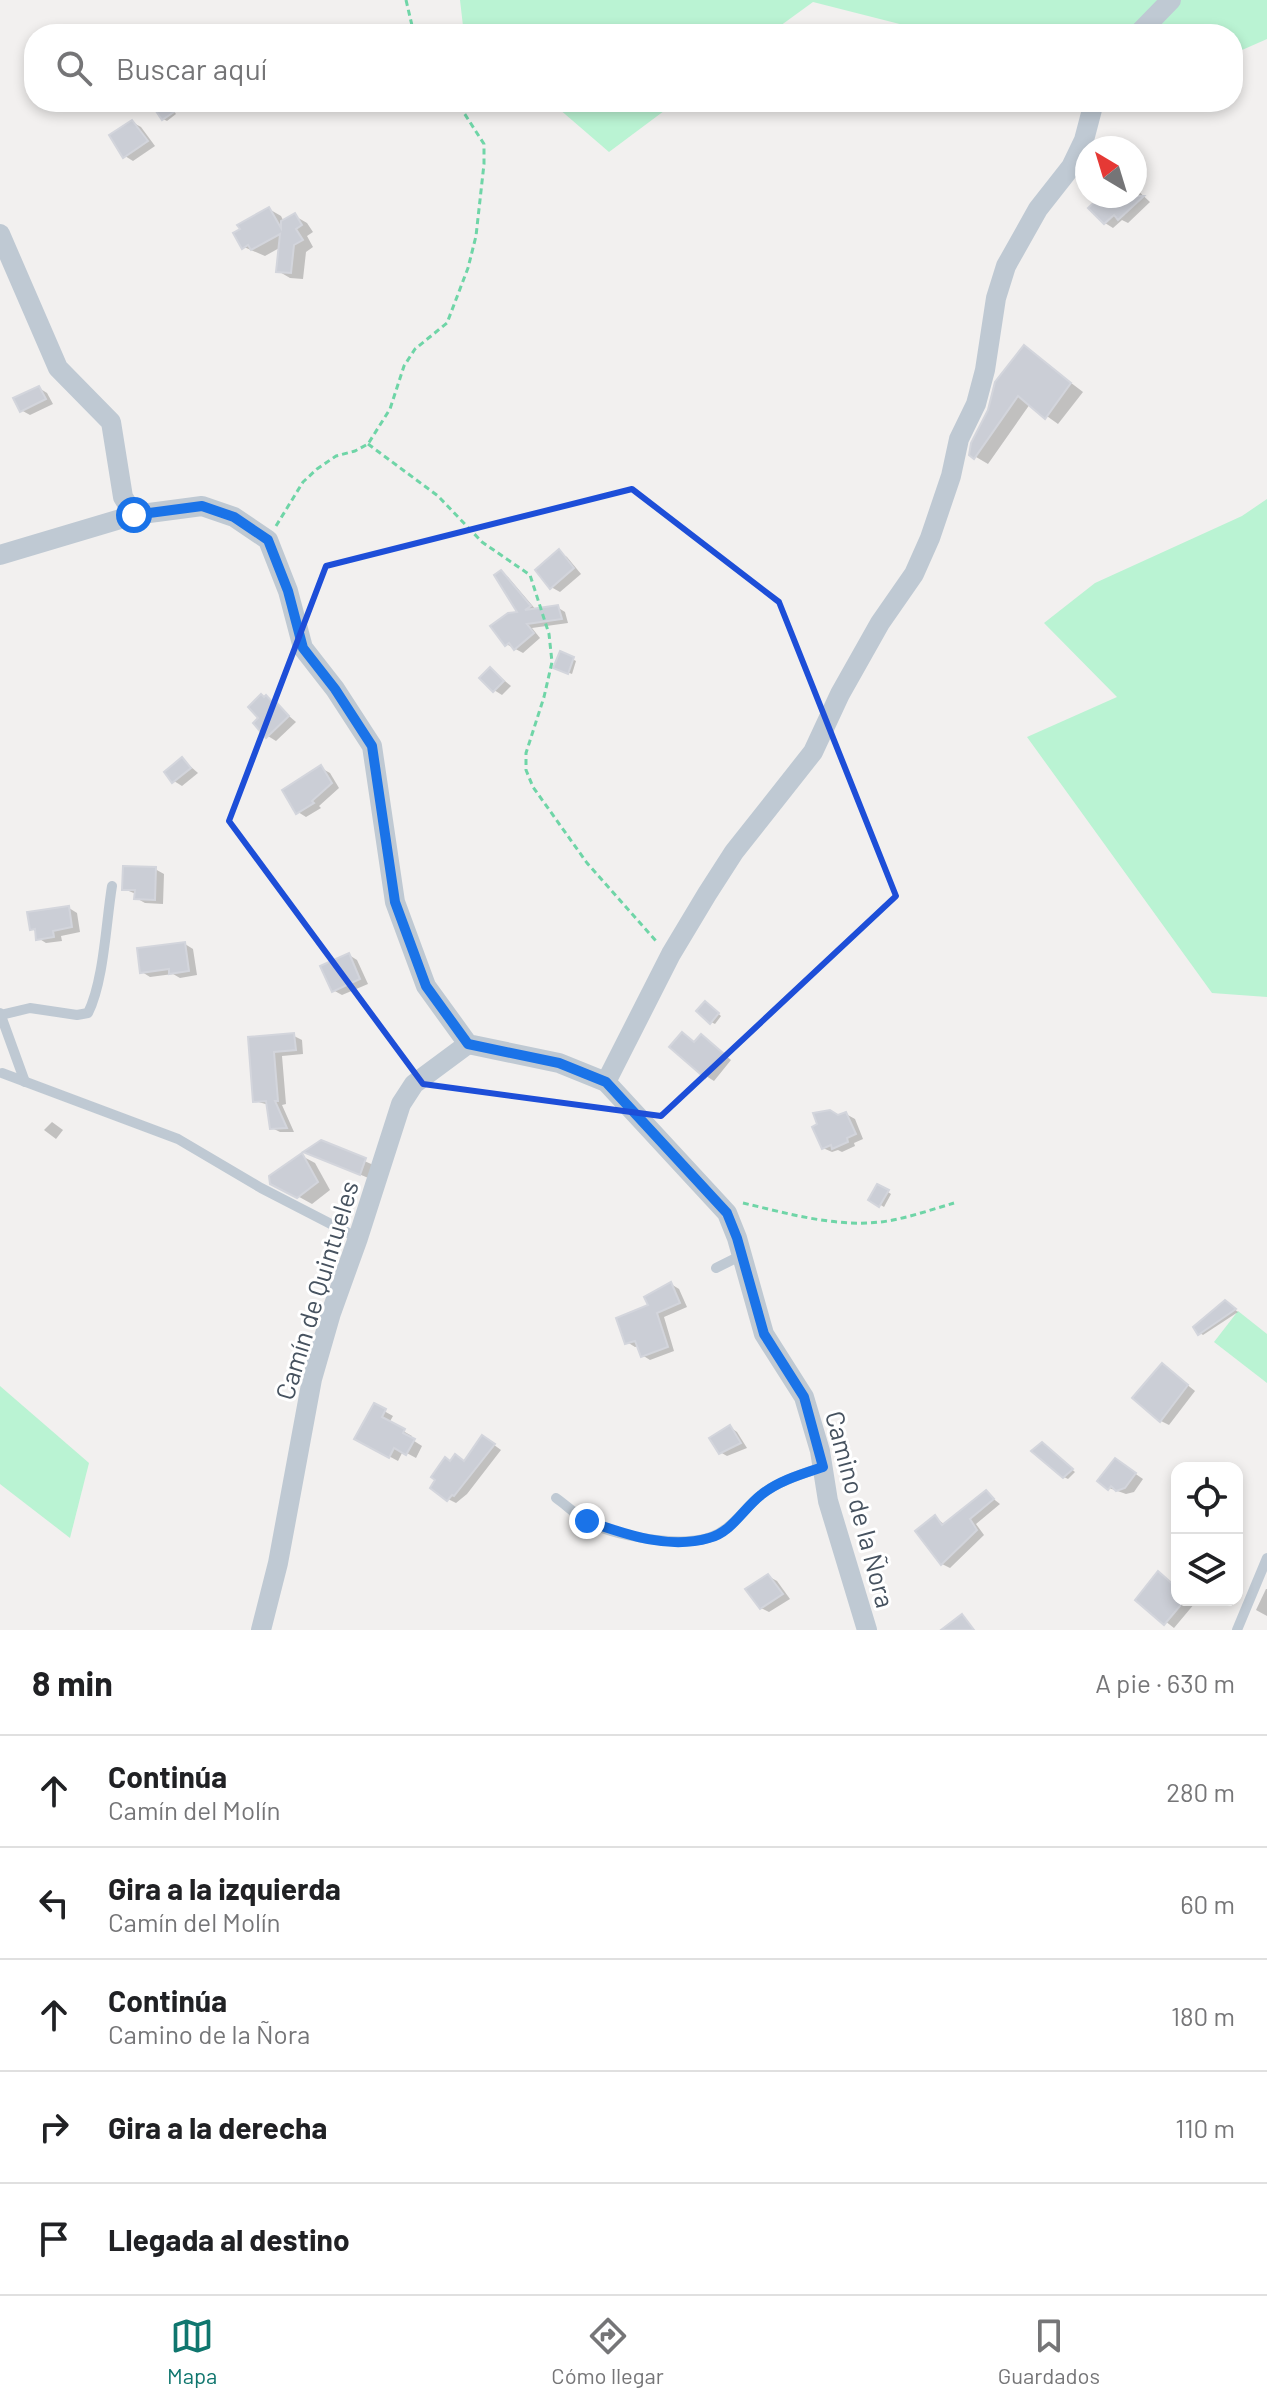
<!DOCTYPE html>
<html lang="es">
<meta charset="utf-8">
<style>
body{margin:0;font-family:Barlow,sans-serif;background:#f6f6f6;color:#202124}
.controls{position:absolute;right:24px;bottom:24px;display:grid;overflow:hidden;border-radius:16px;box-shadow:0 4px 12px #0003}
.controls button{width:72px;height:72px;display:grid;place-items:center;padding:0;border:0;border-bottom:2px solid #e0e0e0;background:#fff;color:#202124;font:40px sans-serif}
.compass{position:absolute;left:1075px;top:136px;width:72px;height:72px;border-radius:50%;background:#fff;box-shadow:0 4px 12px #0003;rotate:322deg}
.stop{position:absolute;width:24px;height:24px;margin:-18px;border:6px solid #1a73e8;border-radius:50%;background:#fff}
.stop.end{background:#1a73e8;border-color:#fff;box-shadow:0 2px 8px #0008}
.list{margin:0;padding:0;list-style:none}
h2{display:flex;justify-content:space-between;align-items:center;height:104px;margin:0;padding:0 32px;font-size:34px}
h2 small{font-size:26px;font-weight:400;color:#757577}
.list li{display:grid;grid-template-columns:52px 1fr auto;gap:24px;align-items:center;box-sizing:border-box;height:112px;padding:0 32px;border-top:2px solid #e0e0e0}
.list b{display:block;font-size:30px;white-space:nowrap}
.list p{margin:0;font-size:26px;white-space:nowrap;color:#757577}
.list em{font-size:26px;font-style:normal;color:#757577}
.icon{flex:none;width:44px;height:44px;fill:none;stroke:currentColor;stroke-width:2;stroke-linecap:round;stroke-linejoin:round}
.map{position:relative;flex:none;width:1267px;height:1630px;overflow:hidden}
.search{position:absolute;background:#fff;box-shadow:0 4px 12px #0003;left:24px;right:24px;top:24px;height:88px;display:flex;align-items:center;gap:20px;box-sizing:border-box;padding:0 28px;border-radius:32px;color:#757577;font-size:30px}
.sheet{height:664px;background:#fff}
nav{display:flex;justify-content:space-around;align-items:center;box-sizing:border-box;height:112px;border-top:2px solid #e0e0e0;background:#fff;font-size:22px;color:#757577}
nav a{display:grid;justify-items:center;gap:4px}
nav .on{color:#0f766e}
.map>svg:first-child{display:block}
.green{fill:#baf3d3}
.shadow{fill:#0003}
.building{fill:#cbced6;stroke:#d3d5dc;stroke-width:2}
.lines{fill:none;stroke-linecap:round;stroke-linejoin:round}
.path{stroke:#6fd5a7;stroke-width:3;stroke-dasharray:6 4;stroke-linecap:butt}
.service{stroke:#bfc9d3;stroke-width:10}
.minor{stroke:#bfc9d3;stroke-width:20}
.route{stroke:#1a73e8;stroke-width:10}
.marked{fill:none;stroke:#1d4ed8;stroke-width:6;stroke-linejoin:round}
.labels{text-anchor:middle;dominant-baseline:central;stroke-width:6;stroke-linejoin:round;paint-order:stroke}
.street-label{font-size:26px;fill:#46525f;stroke:#fff}
</style>
<div class="map">
<svg width="1267" height="1630" viewBox="0 0 1267 1630">
<rect width="100%" height="100%" fill="#f2f0ef"/>
<g class="green">
<path d="M460 0H1267V39L1233 54V34H939L813 2 769 34H473L463 26Z"/>
<path d="M551 102H676L609 152Z"/>
<path d="M1267 499V997L1212 993 1027 737 1117 697 1044 623 1095 583 1242 516Z"/>
<path d="M1238 1311 1267 1334V1383L1214 1342Z"/>
<path d="M0 1386 89 1463 70 1538 0 1484Z"/>
</g>
<g class="shadow">
<path d="M235 24 244 29 246 34H221L219 30Z"/>
<path d="M167 103 176 114 167 121 163 119Z"/>
<path d="M132 122 141 127 155 146 133 161 125 156Z"/>
<path d="M1135 188 1150 202 1128 223 1122 220 1113 228 1105 223 1104 196H1135Z"/>
<path d="M269 209 281 216 284 222 295 216 307 223 313 232 307 236 313 247 306 252 303 279 290 278 278 271 281 247 265 256 244 247Z"/>
<path d="M1024 347 1083 392 1058 424 1030 404 988 464 971 454Z"/>
<path d="M39 388 47 393 53 404 30 415 21 410Z"/>
<path d="M559 552 567 557 581 574 560 592 551 587Z"/>
<path d="M501 573 508 577 537 611 557 607 565 612 568 623 532 628 540 638 523 653 506 644 520 613Z"/>
<path d="M561 653 576 661 572 674 559 669Z"/>
<path d="M491 669 511 686 502 695 494 690Z"/>
<path d="M267 697 296 722 276 741 268 736 261 718Z"/>
<path d="M182 759 198 773 182 786 174 781Z"/>
<path d="M321 768 330 773 339 788 319 806 321 808 306 817 298 812Z"/>
<path d="M155 869 164 874 163 904 145 903 136 898V894L124 889Z"/>
<path d="M69 908 77 913 80 932 61 936 62 941 46 943 38 938 37 932 32 929Z"/>
<path d="M185 944 193 949 197 975 180 978 173 974 150 977 142 972Z"/>
<path d="M349 955 357 960 368 984 342 995 333 990Z"/>
<path d="M709 1006 721 1016 715 1024 711 1022Z"/>
<path d="M682 1034 696 1044 702 1036 731 1060 714 1081 706 1076Z"/>
<path d="M294 1036 302 1040 303 1054 282 1056 286 1104 282 1105 294 1132H280L272 1128 269 1105 255 1101 250 1039Z"/>
<path d="M846 1114 855 1119 863 1139 854 1143 855 1146 842 1152 838 1150 832 1152 823 1148 839 1117Z"/>
<path d="M52 1122 63 1130 56 1139 44 1130Z"/>
<path d="M321 1142 378 1167 373 1180 307 1152Z"/>
<path d="M302 1156 315 1163 330 1190 312 1204 283 1188Z"/>
<path d="M878 1186 891 1194 884 1207 871 1199Z"/>
<path d="M671 1284 679 1289 687 1307 664 1317 674 1351 650 1360 642 1355 639 1346 635 1347 627 1342 651 1306Z"/>
<path d="M1229 1305 1238 1312 1203 1335 1200 1333Z"/>
<path d="M1170 1371 1195 1391 1169 1425 1161 1421Z"/>
<path d="M375 1406 393 1416 389 1423 412 1436 411 1439 422 1446 416 1458 403 1451 398 1461 357 1439Z"/>
<path d="M730 1427 737 1432 747 1448 727 1456 720 1452Z"/>
<path d="M490 1442 501 1450 467 1494 456 1503 448 1499 451 1463H465Z"/>
<path d="M1045 1447 1075 1472 1068 1479 1064 1477Z"/>
<path d="M1127 1468 1143 1479 1134 1492 1126 1494 1109 1488Z"/>
<path d="M986 1493 1000 1504 976 1524 984 1535 950 1568 942 1564 918 1531 935 1517 945 1525Z"/>
<path d="M1159 1574 1177 1587V1600H1192L1195 1603 1174 1628 1138 1600Z"/>
<path d="M768 1576 777 1581 790 1599 769 1612 761 1608Z"/>
<path d="M1266 1589H1267V1616L1256 1610Z"/>
</g>
<g class="building">
<path d="M164 102H168L174 112 162 120 154 108Z"/>
<path d="M132 120 148 141 123 158 109 135Z"/>
<path d="M1101 196H1144L1118 220 1114 215 1104 224 1088 208Z"/>
<path d="M269 207 281 228V221L295 213 302 225 296 229 303 240 294 245 291 273 276 272 280 234 251 250 248 245 242 249 233 233 240 229 237 225Z"/>
<path d="M1024 345 1071 383 1045 419 1018 396 974 459 969 455 971 443 988 410 995 382Z"/>
<path d="M39 386 46 399 20 412 13 398Z"/>
<path d="M559 549 574 568 550 589 535 570Z"/>
<path d="M501 570 531 606 525 610 558 605 562 619 527 624 534 633 514 650 509 643 505 646 490 626 508 613 517 612 494 575Z"/>
<path d="M560 651 574 657 568 674 553 668Z"/>
<path d="M490 667 504 681 493 692 479 678Z"/>
<path d="M261 694 264 697 266 695 275 705 277 703 289 716 266 738 253 723 258 718 248 707Z"/>
<path d="M182 757 191 768 172 783 164 772Z"/>
<path d="M321 765 332 783 312 801 314 803 296 814 282 790Z"/>
<path d="M123 866 156 867 155 900 134 899 135 890H122Z"/>
<path d="M69 906 72 927 53 931 54 937 36 940 35 929 30 930 27 912Z"/>
<path d="M185 942 189 971 169 974V969L140 973 137 948Z"/>
<path d="M349 953 360 979 332 992 320 966Z"/>
<path d="M705 1001 719 1013 710 1024 696 1011Z"/>
<path d="M682 1032 694 1042 701 1034 724 1054 705 1078 669 1047Z"/>
<path d="M294 1033 296 1050 274 1052 278 1101H275L287 1128 270 1129 266 1101 253 1102 248 1037Z"/>
<path d="M830 1110 838 1115 846 1112 856 1134 847 1138 848 1142 832 1149 831 1145 822 1149 812 1127 817 1124 813 1113Z"/>
<path d="M321 1140 366 1158 360 1175 303 1152Z"/>
<path d="M302 1153 318 1182 297 1198 270 1184 269 1176Z"/>
<path d="M877 1184 889 1190 879 1207 868 1200Z"/>
<path d="M671 1282 680 1303 657 1313 668 1347 641 1357 635 1341 625 1344 616 1318 648 1305 644 1297Z"/>
<path d="M1225 1300 1236 1309 1198 1335 1193 1327Z"/>
<path d="M1162 1363 1188 1385 1160 1422 1132 1398Z"/>
<path d="M374 1403 386 1409 382 1417 405 1429 403 1433 415 1439 406 1455 394 1448 389 1458 354 1439Z"/>
<path d="M730 1425 741 1443 719 1454 709 1438Z"/>
<path d="M482 1435 495 1444 454 1496 452 1495 447 1501 430 1488 435 1480 431 1477 445 1457 450 1461 455 1454 464 1461Z"/>
<path d="M1042 1442 1073 1469 1063 1478 1031 1451Z"/>
<path d="M1115 1458 1136 1473 1125 1488 1116 1491 1111 1486 1108 1490 1097 1481Z"/>
<path d="M986 1490 994 1499 970 1519 977 1530 941 1565 915 1531 935 1515 942 1525Z"/>
<path d="M1158 1571 1177 1588V1600H1185L1164 1625 1135 1600Z"/>
<path d="M768 1574 783 1594 760 1609 745 1589Z"/>
<path d="M962 1614 974 1630H941Z"/>
</g>
<g class="lines">
<g class="path">
<path d="M406 0 414 34"/>
<path d="M368 444 438 496 482 542 530 575 549 634 552 662 544 697 526 753V770L533 787 587 863 657 942"/>
<path d="M276 526 303 482 317 469 336 456 355 451 368 444 390 409 404 366 415 349 447 323 468 268 476 236 484 164V144L457 102"/>
<path d="M743 1203C790 1214 844 1230 893 1220 913 1216 934 1209 954 1203"/>
</g>
<g class="service">
<path d="M0 1013 25 1082"/>
<path d="M1 1015 30 1008 77 1015 88 1013C104 981 106 922 112 886"/>
<path d="M2 1073 178 1139 261 1188 358 1238"/>
<path d="M716 1268 742 1255"/>
<path d="M556 1498C566 1505 575 1514 585 1520 611 1536 682 1548 711 1537 733 1529 744 1508 762 1494 779 1481 802 1474 823 1467"/>
<path d="M1237 1630 1267 1558"/>
</g>
<g class="minor">
<path d="M1138 34 1171 0"/>
<path d="M0 234 58 368 111 422 123 497 134 515 202 506 234 517 268 540 288 591 303 648 335 689 372 746 395 902 426 986 468 1044 559 1063 606 1082 727 1213 737 1238 764 1334 804 1397 820 1451 828 1501 867 1630"/>
<path d="M0 555 134 515"/>
<path d="M606 1082 671 954 707 894 734 852 813 752 840 694 880 623 914 574 930 538 951 476 959 439 976 404 985 370 996 298 1006 266 1038 209 1071 167 1084 140 1094 102"/>
<path d="M261 1630 278 1563 312 1379 331 1313 358 1238 401 1104 414 1084 468 1044"/>
</g>
</g>
<g class="lines">
<path class="route" d="M134 515 202 506 234 517 268 540 288 591 303 648 335 689 372 746 395 902 426 986 468 1044 559 1063 606 1082 727 1213 737 1238 764 1334 804 1397 823 1467C802 1474 778 1481 761 1495 743 1509 732 1532 709 1538 668 1550 625 1534 587 1521"/>
</g>
<path class="marked" d="M632 489 779 602 896 896 661 1116 423 1084 229 821 326 566Z"/>
<g class="labels">
<g class="street-label">
<text transform="translate(316 1290) rotate(-73)">Camín de Quintueles</text>
<text transform="translate(861 1509) rotate(75)">Camino de la Ñora</text>
</g>
</g>
</svg>
<div class="controls">
<button><svg class="icon" aria-label="locate" viewBox="0 0 24 24"><circle cx="12" cy="12" r="6"/><path d="M12 2v4M12 18v4M2 12h4M18 12h4"/></svg></button>
<button><svg class="icon" aria-label="layers" viewBox="0 0 24 24"><path d="M12 4l9 5-9 5-9-5zM3 14l9 5 9-5"/></svg></button>
</div>
<svg class="compass" viewBox="-18 -18 36 36"><path d="M0-13l5 13h-10z" fill="#e53935"/><path d="M0 13l5-13h-10z" fill="#757577"/></svg>
<div class="stop" style="left:134px;top:515px"></div>
<div class="stop end" style="left:587px;top:1521px"></div>
<div class="search"><svg class="icon" aria-label="search" viewBox="0 0 24 24"><circle cx="10" cy="10" r="6"/><path d="M15 15l6 6"/></svg>Buscar aquí</div>
</div>
<section class="sheet">
<h2>8 min<small>A pie · 630 m</small></h2>
<ul class="list">
<li><svg class="icon" aria-label="ahead" viewBox="0 0 24 24"><path d="M12 20V5M6 11l6-6 6 6"/></svg><div><b>Continúa</b><p>Camín del Molín</p></div><em>280 m</em></li>
<li><svg class="icon" aria-label="left" viewBox="0 0 24 24"><path d="M17 20v-9H6M10 6l-5 5 5 5"/></svg><div><b>Gira a la izquierda</b><p>Camín del Molín</p></div><em>60 m</em></li>
<li><svg class="icon" aria-label="ahead" viewBox="0 0 24 24"><path d="M12 20V5M6 11l6-6 6 6"/></svg><div><b>Continúa</b><p>Camino de la Ñora</p></div><em>180 m</em></li>
<li><svg class="icon" aria-label="right" viewBox="0 0 24 24"><path d="M7 20v-9h11M14 6l5 5-5 5"/></svg><div><b>Gira a la derecha</b></div><em>110 m</em></li>
<li><svg class="icon" aria-label="arrive" viewBox="0 0 24 24"><path d="M6 21V4h12l-3 4 3 4H6"/></svg><div><b>Llegada al destino</b></div></li>
</ul>
</section>
<nav>
<a class="on"><svg class="icon" aria-label="map" viewBox="0 0 24 24"><path d="M3 6l6-2 6 2 6-2v14l-6 2-6-2-6 2zM9 4v14M15 6v14"/></svg>Mapa</a>
<a><svg class="icon" aria-label="directions" viewBox="0 0 24 24"><path d="M12 3l9 9-9 9-9-9zM9 14v-3h6M13 9l2 2-2 2"/></svg>Cómo llegar</a>
<a><svg class="icon" aria-label="saved" viewBox="0 0 24 24"><path d="M7 4h10v16l-5-4-5 4z"/></svg>Guardados</a>
</nav>
